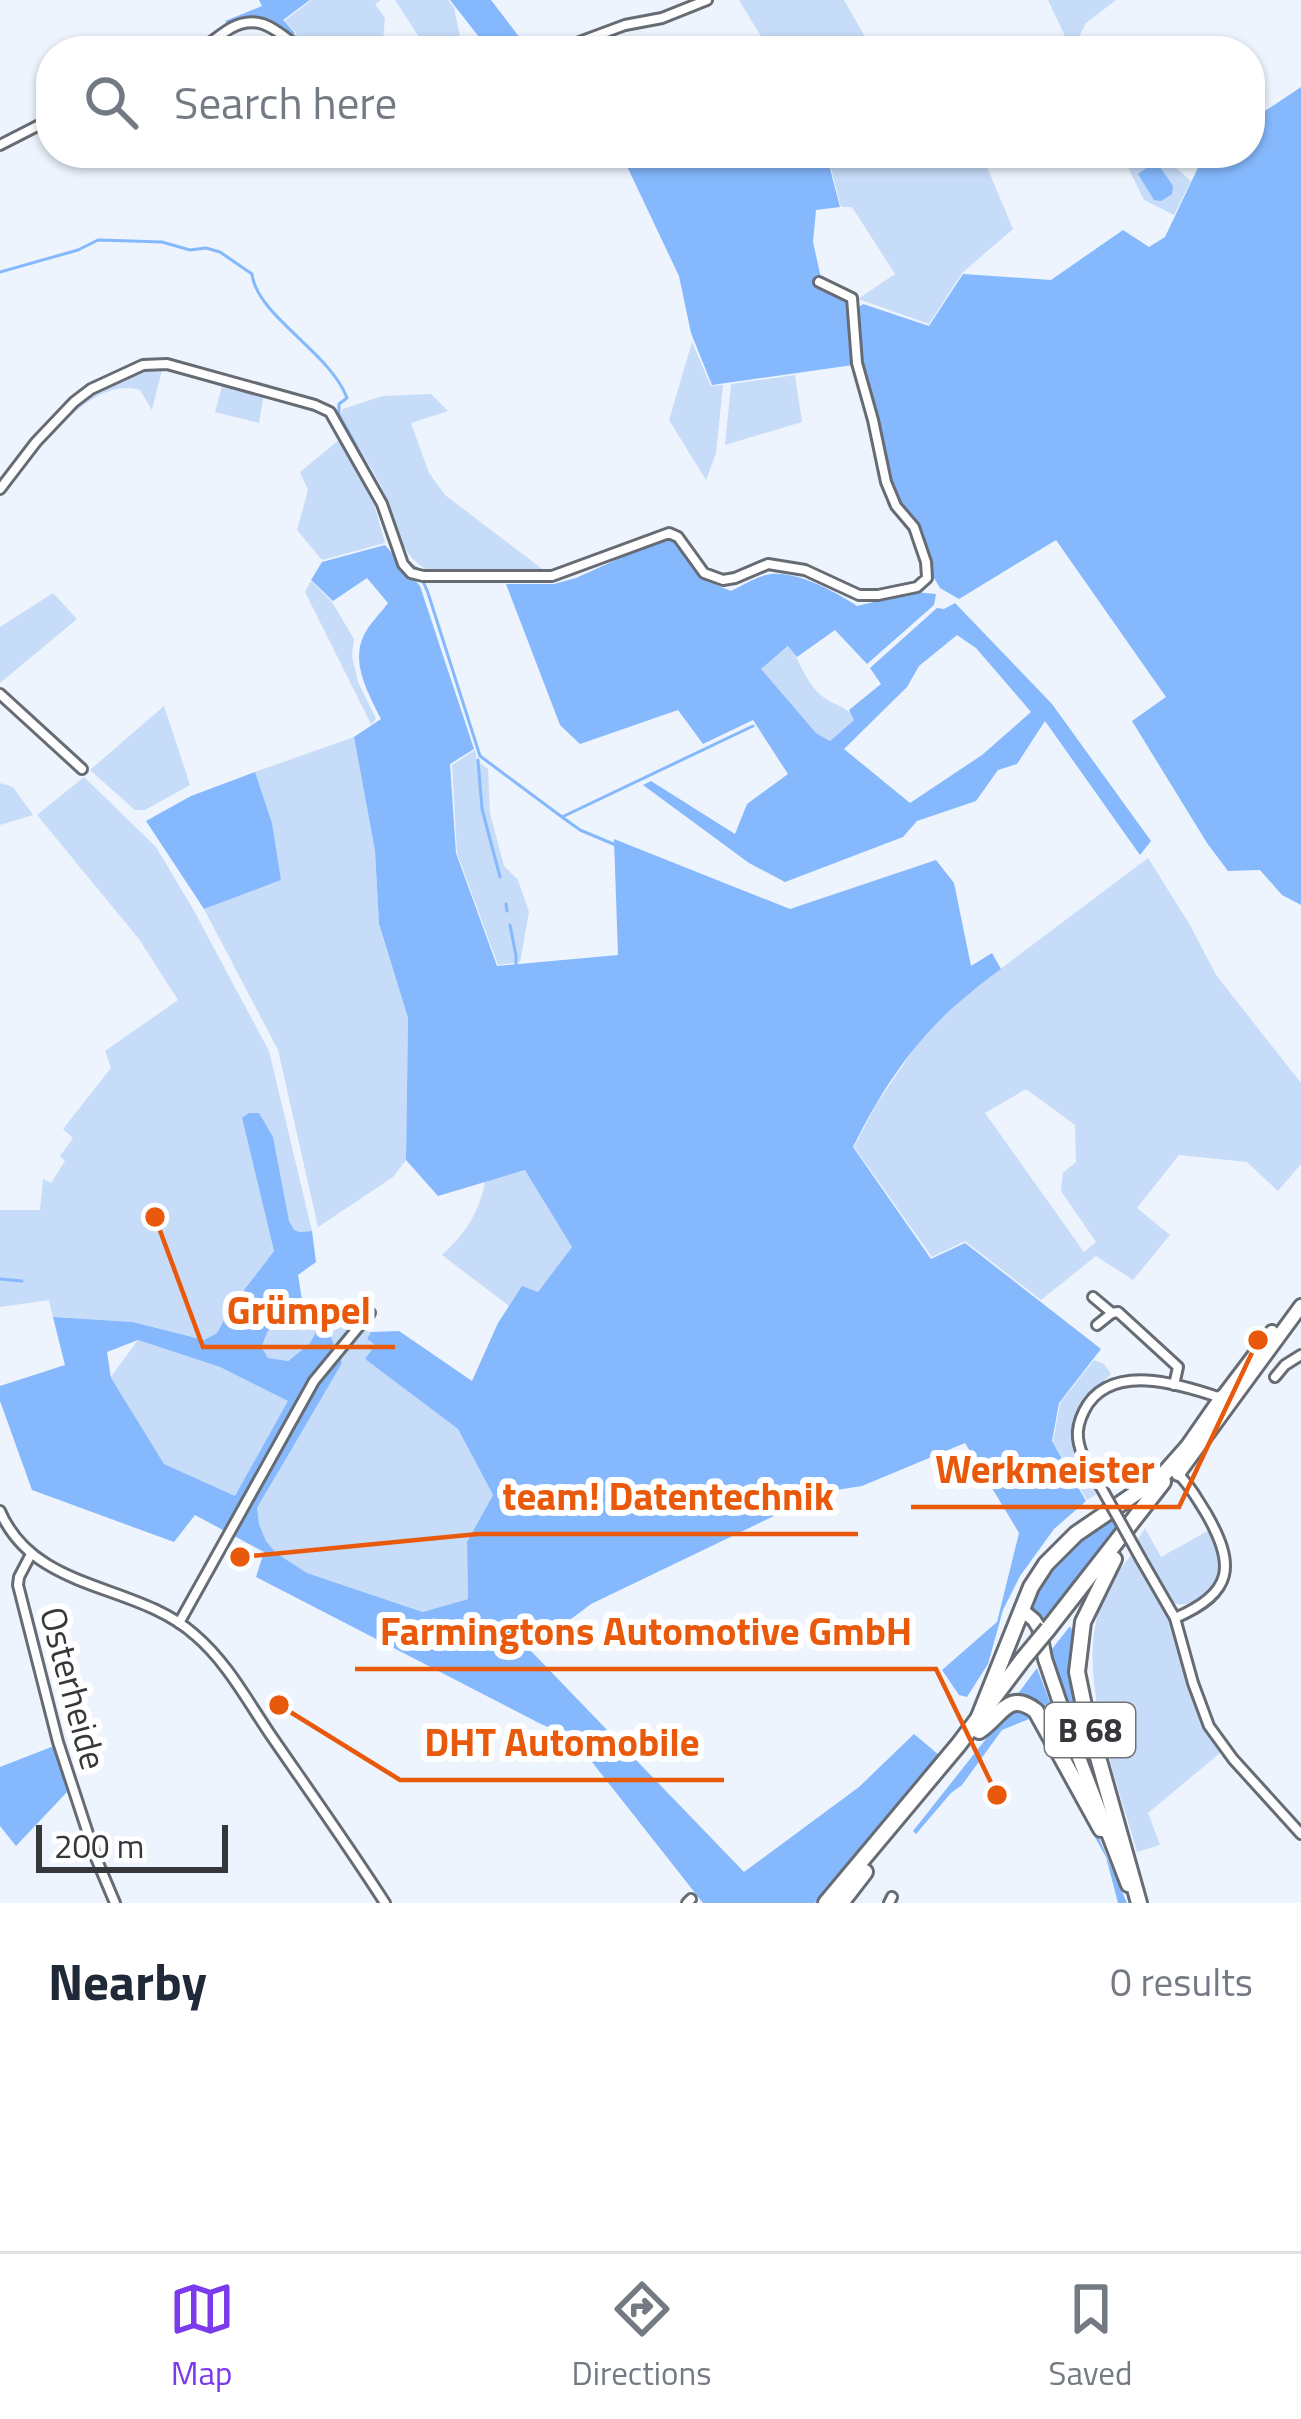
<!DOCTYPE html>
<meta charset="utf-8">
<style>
body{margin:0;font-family:"Titillium Web",sans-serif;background:#f6f6f7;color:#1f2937}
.scale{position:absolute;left:36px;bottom:30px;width:192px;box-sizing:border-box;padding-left:12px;border:6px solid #35373b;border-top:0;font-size:33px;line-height:42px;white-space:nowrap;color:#35373b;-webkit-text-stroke:9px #fff;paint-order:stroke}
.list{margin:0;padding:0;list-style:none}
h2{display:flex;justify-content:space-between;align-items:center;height:156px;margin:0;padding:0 48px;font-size:51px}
h2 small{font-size:39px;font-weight:400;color:#747a83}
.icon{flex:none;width:66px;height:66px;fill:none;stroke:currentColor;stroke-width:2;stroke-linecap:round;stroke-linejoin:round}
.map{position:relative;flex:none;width:1301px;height:1903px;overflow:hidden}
.search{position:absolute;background:#fff;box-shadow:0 3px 9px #0004;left:36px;right:36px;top:36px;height:132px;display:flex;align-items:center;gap:30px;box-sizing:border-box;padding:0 42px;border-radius:48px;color:#747a83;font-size:45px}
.sheet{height:348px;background:#fff}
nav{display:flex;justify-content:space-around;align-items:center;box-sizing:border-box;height:168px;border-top:3px solid #e0e1e3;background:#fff;font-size:33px;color:#747a83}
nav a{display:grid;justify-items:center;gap:6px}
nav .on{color:#7c3aed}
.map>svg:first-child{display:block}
.green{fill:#c7dcf8;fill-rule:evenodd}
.forest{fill:#85b8fd;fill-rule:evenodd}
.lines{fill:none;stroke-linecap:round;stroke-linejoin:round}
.stream{stroke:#85b8fd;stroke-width:3}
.minor-casing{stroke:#676c74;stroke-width:14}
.primary-casing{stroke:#676c74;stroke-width:18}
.trunk-casing{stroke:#676c74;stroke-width:20}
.minor{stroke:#fff;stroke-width:8}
.primary{stroke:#fff;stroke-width:12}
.trunk{stroke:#fff;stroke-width:14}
.minor-bridge-casing{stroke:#676c74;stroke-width:14;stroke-linecap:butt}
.trunk-bridge-casing{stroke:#676c74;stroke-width:20;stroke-linecap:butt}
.minor-bridge{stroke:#fff;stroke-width:8}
.trunk-bridge{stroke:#fff;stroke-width:14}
.labels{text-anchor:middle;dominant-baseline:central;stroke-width:12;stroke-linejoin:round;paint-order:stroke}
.shield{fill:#fff;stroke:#727376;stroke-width:3}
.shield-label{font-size:33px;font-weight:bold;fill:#35373b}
.street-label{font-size:36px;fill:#35373b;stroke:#fff}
.leader{fill:none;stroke:#e8590c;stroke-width:4.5}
.callout-dot{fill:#e8590c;stroke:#fff;stroke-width:4.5}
.callout-label{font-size:39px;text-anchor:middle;font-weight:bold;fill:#e8590c;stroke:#fff;stroke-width:12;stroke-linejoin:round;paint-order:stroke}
</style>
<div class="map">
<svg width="1301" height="1903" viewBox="0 0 1301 1903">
<rect width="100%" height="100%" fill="#edf4fd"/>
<g class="green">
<path d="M312 0H381L375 4 385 18 382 51C351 51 318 57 292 37L297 33 284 21Z"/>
<path d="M395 0H448L454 8 462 45 455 47 454 51H428Z"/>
<path d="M739 0H844L873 51H770Z"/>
<path d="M1048 0H1116L1086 23 1078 39 1084 51H1072Z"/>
<path d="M827 153H981L1013 229 962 273 929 324 858 299 895 274 852 207H841Z"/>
<path d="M1121 153H1159L1191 181 1174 215 1144 200Z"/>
<path d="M692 342 711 386 723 385 716 453 706 480 669 420Z"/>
<path d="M163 366 152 410 140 390C96 377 56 432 26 460 64 418 103 372 163 366Z"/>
<path d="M795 375 802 422 725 445 731 384Z"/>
<path d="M223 383 264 394 259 423 215 412Z"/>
<path d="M431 394 448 411 411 423 429 473 445 495 545 571H428C396 550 401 531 387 499 375 471 356 444 340 417L343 409 382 396Z"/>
<path d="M339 440 375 507 385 543 322 560 297 530 308 490 300 472Z"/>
<path d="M311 581 332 602 354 639 352 656 358 682 376 719 371 724 305 592Z"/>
<path d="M53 593 77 619 0 683V627Z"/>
<path d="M789 646C801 662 805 682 822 696 834 706 846 705 855 719L830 741 816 733 760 670Z"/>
<path d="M164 706 190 785 145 810H135L90 770Z"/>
<path d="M354 737 375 851 379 925 408 1018 406 1160 393 1177 318 1227 278 1050 204 909 281 880 272 823 255 772Z"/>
<path d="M475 750 477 761 488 769 490 813 504 866 518 880 529 912 520 962 498 965 457 853 452 765Z"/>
<path d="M84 777 156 847 193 909 269 1051 312 1231 300 1232 293 1230 242 1118 274 1251 231 1307 217 1333 204 1340 133 1322 53 1317 49 1300 0 1307V1210H40L43 1179 51 1183 65 1161 60 1156 73 1138 63 1129 111 1068 105 1051 178 1000 139 939 37 815Z"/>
<path d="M0 783 13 787 33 815 0 825Z"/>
<path d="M1148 858 1190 925 1216 975 1301 1083V1164L1278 1191 1247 1162 1179 1155 1137 1208 1170 1235 1133 1280 1096 1256 1041 1300 965 1241 932 1257 854 1147 876 1105 918 1043 966 995ZM1026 1089 1075 1125 1076 1162 1063 1173 1061 1191 1096 1242 1084 1252 985 1113Z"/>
<path d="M526 1170 572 1247 538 1292 522 1286 509 1306 442 1255C465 1234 480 1212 485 1181Z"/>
<path d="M302 1300 323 1319 371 1332 367 1339 375 1345 365 1359 458 1429 493 1495 467 1542 468 1599 424 1612 307 1573 276 1553 266 1541 259 1524 257 1509 311 1413 289 1402 235 1497 164 1464 110 1378 138 1340 220 1367 311 1412 322 1321 310 1343 287 1361 268 1358 261 1348C267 1324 282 1312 302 1300Z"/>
<path d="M1094 1360 1104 1364 1111 1374C1103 1383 1090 1391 1083 1401 1060 1433 1081 1465 1098 1493L1087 1500 1053 1442 1060 1403Z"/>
<path d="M1145 1528 1161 1557 1211 1529C1217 1542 1223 1554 1222 1568 1220 1592 1193 1611 1171 1602L1137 1541Z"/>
<path d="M1132 1554 1169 1618 1195 1700 1220 1753 1148 1813 1160 1845 1137 1852C1116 1775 1071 1669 1105 1593 1111 1579 1123 1566 1132 1554Z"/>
</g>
<g class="forest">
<path d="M259 0H310L283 20 295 33 291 36C264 18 260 15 229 25L225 21 262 6Z"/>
<path d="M450 0H491L530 51H490Z"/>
<path d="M1301 87V905L1282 895 1260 870 1228 871 1207 843 1132 721 1166 697 1056 540 959 599 940 588 930 571 923 572 910 534 888 506 853 365 712 385 691 333 679 276 624 160 634 153H826L840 207 816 210 813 242 823 287 848 298 854 311 863 304 929 326 963 274 1051 280 1123 230 1149 247 1165 237 1205 153H1250V121Z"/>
<path d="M1156 161 1173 186 1172 194 1161 201 1154 200 1138 174Z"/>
<path d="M671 535 706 581 731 591C742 586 754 578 766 575 793 568 836 592 857 606L915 592 936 594 934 605 867 664 835 630 797 657 788 646 761 669 816 733 830 741 854 720 849 710 881 684 870 668 937 608 944 609 955 603 1052 704 1151 841 1140 855 1045 721 1017 764 998 770 976 801 917 821 903 837 785 882 749 863 643 785 651 781 735 834 747 804 788 774 753 720 703 744 678 710 580 744 560 725 506 584H554L576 578ZM957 635 976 648 1031 712 982 755 910 803 844 749 907 687 919 666Z"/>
<path d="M385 545 420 586 474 749 450 764 456 853 497 966 618 955 614 839 790 909 936 860 954 883 971 966 992 953 1001 969C929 1021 892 1069 853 1147L931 1259 965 1243 1101 1349 1059 1403 1052 1441 1086 1501 1054 1529 1020 1576 1003 1610 988 1664 967 1697 959 1695 942 1670 997 1622 1019 1533 965 1443 862 1486 824 1492 591 1604 530 1650 744 1872 859 1787 914 1734 939 1755 815 1903H703L573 1738 541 1724 256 1577 264 1552 195 1515 174 1542 32 1490 0 1401V1386L65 1365 53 1317 133 1322 204 1340 217 1333 231 1307 274 1251 242 1118 249 1113H259L273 1137 289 1221 294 1230 300 1232 312 1231 316 1262 298 1275 302 1300C282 1312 267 1324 262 1348L268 1358 288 1361 310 1343 323 1319 342 1363 257 1508 259 1524 266 1541 276 1553 307 1573 423 1612 468 1599 467 1542 493 1495 458 1429 365 1359 375 1345 367 1339 371 1332 399 1331 472 1381 498 1323 522 1286 538 1292 572 1247 525 1170 438 1196 406 1160 408 1018 379 924 375 851 354 737 381 719C369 694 350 663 364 635 369 624 381 613 388 603L367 578 333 601 311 580 322 562ZM138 1340 220 1367 288 1401 235 1496 164 1464 111 1378 107 1352Z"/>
<path d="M255 772 272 823 281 880 204 909 146 821 191 796Z"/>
<path d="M1111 1516 1119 1531 1044 1625 1040 1616 1027 1607C1047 1564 1073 1544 1111 1516Z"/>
<path d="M1070 1626 1075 1636 1111 1817 1107 1818 1054 1676 1049 1653Z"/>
<path d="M1037 1668 1083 1790 1041 1713 1014 1699Z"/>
<path d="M1017 1708 1027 1711 1036 1723 1095 1829 1127 1903H1118L1106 1857 1029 1719 1002 1730 962 1785 951 1793 916 1834 913 1831 1005 1715Z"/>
<path d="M54 1746 67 1792 16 1846 0 1826V1767Z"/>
</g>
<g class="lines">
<g class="stream">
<path d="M0 272 78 250 98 240 162 242 190 250 206 248 220 252 252 274C257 316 330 352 347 398L339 404V415L386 500 407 563 418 569 428 593 480 756 562 817 753 726"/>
<path d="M478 760 482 809 500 877"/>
<path d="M562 817 580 830 649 859 674 880 690 932 723 993 779 1080 821 1125 855 1177 861 1206 905 1301"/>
<path d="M506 904 507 911"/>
<path d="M510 925 516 956V1027L520 1064 528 1101 543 1136 650 1250"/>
<path d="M0 1279 22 1281"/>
</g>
<g class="minor-casing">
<g id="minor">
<path d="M196 51C209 45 219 35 231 28 262 11 280 35 304 51"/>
<path d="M555 51 625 25 662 18 707 0"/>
<path d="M0 145 51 119"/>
<path d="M0 489 36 442 74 402 91 389 143 365 167 364 315 405 330 412 382 504 403 564 411 573 423 576H552L669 533 678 537 704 573 723 580 735 578 768 564 805 570 859 595H878L917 587 927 578 926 562 914 527 896 506 886 482 873 420 857 363 852 298 819 282"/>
<path d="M0 694 82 769"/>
<path d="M1093 1297 1112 1313 1118 1312 1178 1367 1174 1385"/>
<path d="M1097 1325 1112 1313"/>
<path d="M1275 1377 1285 1365 1301 1355"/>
<path d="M1102 1489C1093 1474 1080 1457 1078 1438 1077 1429 1080 1419 1084 1411 1109 1361 1180 1384 1221 1398"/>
<path d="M0 1511C35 1593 136 1582 195 1635 227 1662 248 1702 272 1737 310 1792 349 1847 385 1903"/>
<path d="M31 1554 19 1577 18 1585 58 1742 96 1858 115 1903"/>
<path d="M1141 1559 1175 1618 1193 1683 1209 1726 1233 1759 1301 1834"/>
<path d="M1175 1618C1234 1593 1236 1565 1206 1513 1197 1499 1190 1485 1178 1474"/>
<path d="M179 1623 314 1381 370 1313"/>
<path d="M687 1903 691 1899"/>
<path d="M889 1903 892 1897"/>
</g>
</g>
<g class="primary-casing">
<g id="primary">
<path d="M1222 1398 1272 1332"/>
<path d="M1178 1474 1301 1306"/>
<path d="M1022 1610 1034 1620 1039 1628 1045 1659 1076 1750 1128 1885"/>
</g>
</g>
<g class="trunk-casing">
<g id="trunk">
<path d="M1183 1454 1222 1398"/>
<path d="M1114 1559 1083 1622 1077 1672 1085 1711 1139 1903"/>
<path d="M1048 1629 1163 1482"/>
<path d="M978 1719 1031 1587 1046 1564 1076 1534 1164 1474 1187 1448"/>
<path d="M979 1731C1001 1717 1008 1689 1036 1711L1101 1829"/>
<path d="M826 1903 959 1744 1023 1659"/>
<path d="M841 1903 865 1872"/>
</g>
</g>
<use href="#minor" class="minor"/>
<use href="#primary" class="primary"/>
<use href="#trunk" class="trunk"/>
<g class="minor-bridge-casing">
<path id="minor-bridge" d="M1102 1489 1141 1559"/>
</g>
<g class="trunk-bridge-casing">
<path id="trunk-bridge" d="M1023 1659 1048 1629"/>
</g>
<use href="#minor-bridge" class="minor-bridge"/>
<use href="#trunk-bridge" class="trunk-bridge"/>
</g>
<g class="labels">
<rect class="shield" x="1045" y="1703" width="90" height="54" rx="9"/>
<g class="shield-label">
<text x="1090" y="1730">B 68</text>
</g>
<g class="street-label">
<text transform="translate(74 1688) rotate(75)">Osterheide</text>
</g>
</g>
<path class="leader" d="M155 1217L203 1347H395M1258 1340L1179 1507H911M240 1557L478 1534H858M997 1795L936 1669H355M279 1705L400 1780H724"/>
<g class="callout-dot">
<circle cx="155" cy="1217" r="12"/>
<circle cx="1258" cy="1340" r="12"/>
<circle cx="240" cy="1557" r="12"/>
<circle cx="997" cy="1795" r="12"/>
<circle cx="279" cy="1705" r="12"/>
</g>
<g class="callout-label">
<text x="299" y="1324">Grümpel</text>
<text x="1045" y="1483">Werkmeister</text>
<text x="668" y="1510">team! Datentechnik</text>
<text x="646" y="1645">Farmingtons Automotive GmbH</text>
<text x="562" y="1756">DHT Automobile</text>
</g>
</svg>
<div class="scale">200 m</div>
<div class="search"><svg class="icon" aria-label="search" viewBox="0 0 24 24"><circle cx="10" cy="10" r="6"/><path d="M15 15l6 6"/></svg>Search here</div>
</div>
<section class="sheet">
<h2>Nearby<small>0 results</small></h2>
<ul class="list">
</ul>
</section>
<nav>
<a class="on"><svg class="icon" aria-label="map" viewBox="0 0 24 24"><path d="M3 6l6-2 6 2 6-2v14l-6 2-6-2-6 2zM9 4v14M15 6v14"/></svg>Map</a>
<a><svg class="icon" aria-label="directions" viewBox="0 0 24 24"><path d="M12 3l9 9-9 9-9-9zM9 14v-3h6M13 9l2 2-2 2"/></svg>Directions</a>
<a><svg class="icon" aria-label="saved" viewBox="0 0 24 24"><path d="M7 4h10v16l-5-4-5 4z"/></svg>Saved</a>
</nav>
